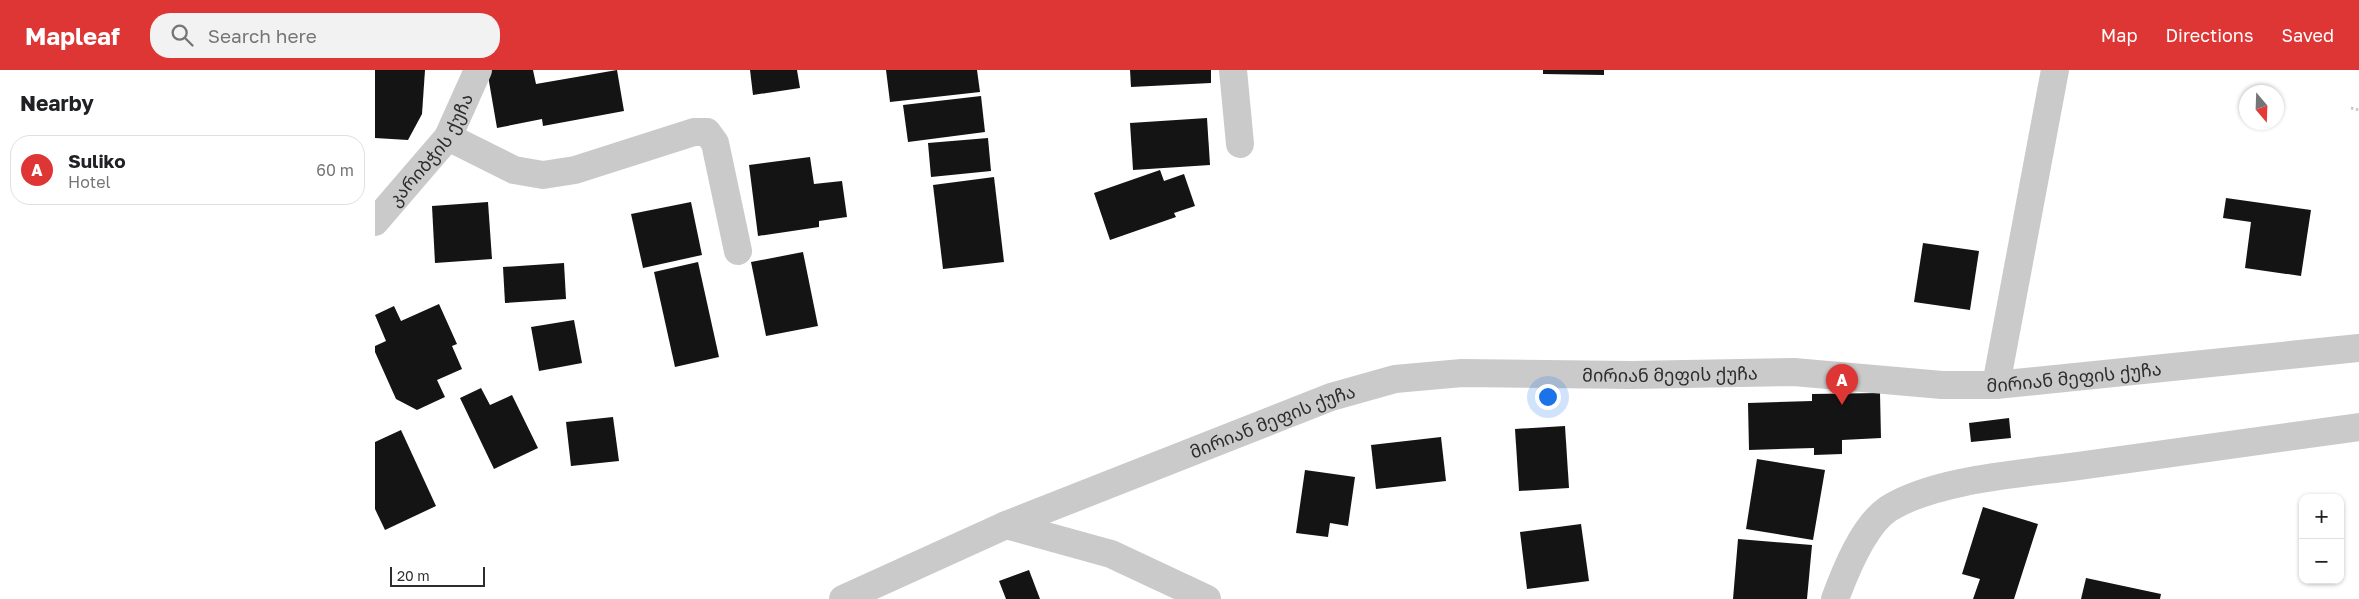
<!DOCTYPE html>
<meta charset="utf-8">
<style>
body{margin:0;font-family:"Golos Text","Noto Sans Georgian",sans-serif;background:#f2f2f2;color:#202124}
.controls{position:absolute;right:15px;bottom:15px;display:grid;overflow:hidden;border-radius:10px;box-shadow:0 1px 4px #0004}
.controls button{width:45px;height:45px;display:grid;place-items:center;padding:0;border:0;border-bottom:1px solid #e0e0e0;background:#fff;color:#202124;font:25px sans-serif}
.compass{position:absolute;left:1864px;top:15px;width:45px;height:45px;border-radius:50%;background:#fff;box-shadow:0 1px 4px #0004;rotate:161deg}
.scale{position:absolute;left:15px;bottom:12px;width:95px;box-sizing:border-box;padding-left:5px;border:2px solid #2d2d2d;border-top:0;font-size:14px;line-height:18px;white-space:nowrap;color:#2d2d2d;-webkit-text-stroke:4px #fff;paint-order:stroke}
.you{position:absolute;left:1172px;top:326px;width:18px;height:18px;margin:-12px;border:4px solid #fff;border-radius:50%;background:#1a73e8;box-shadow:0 0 0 8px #1a73e833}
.badge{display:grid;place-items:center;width:32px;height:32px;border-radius:50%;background:#de3535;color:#fff;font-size:16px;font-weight:700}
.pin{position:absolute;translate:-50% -41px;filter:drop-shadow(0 1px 2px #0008)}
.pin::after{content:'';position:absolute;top:26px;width:18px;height:15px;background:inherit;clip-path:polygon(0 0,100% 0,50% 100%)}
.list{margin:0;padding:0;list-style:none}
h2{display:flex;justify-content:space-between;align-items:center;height:65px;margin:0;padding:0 20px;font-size:21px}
h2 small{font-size:16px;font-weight:400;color:#757577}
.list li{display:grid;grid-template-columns:32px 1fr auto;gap:15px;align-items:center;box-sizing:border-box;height:70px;margin:0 10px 10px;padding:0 10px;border:1px solid #e0e0e0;border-radius:20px}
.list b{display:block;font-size:19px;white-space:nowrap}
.list p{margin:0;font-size:16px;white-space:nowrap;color:#757577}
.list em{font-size:16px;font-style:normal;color:#757577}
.icon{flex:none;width:28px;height:28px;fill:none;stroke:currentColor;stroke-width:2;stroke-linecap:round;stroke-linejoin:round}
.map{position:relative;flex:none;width:1984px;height:529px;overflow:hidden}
header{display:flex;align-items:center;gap:30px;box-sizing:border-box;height:70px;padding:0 25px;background:#de3535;color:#fff}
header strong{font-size:24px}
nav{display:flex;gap:28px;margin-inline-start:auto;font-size:18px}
.search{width:350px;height:45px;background:#f2f2f2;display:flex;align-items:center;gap:12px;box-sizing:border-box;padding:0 18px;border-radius:20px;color:#757577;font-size:19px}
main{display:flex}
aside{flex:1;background:#fff}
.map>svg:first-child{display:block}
.building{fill:#141414}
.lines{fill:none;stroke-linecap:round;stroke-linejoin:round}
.path{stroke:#cacaca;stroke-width:3;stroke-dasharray:2.5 2.5;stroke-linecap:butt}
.minor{stroke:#cacaca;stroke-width:28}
.labels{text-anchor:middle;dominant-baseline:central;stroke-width:5;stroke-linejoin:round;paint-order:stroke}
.street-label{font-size:18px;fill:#2d2d2d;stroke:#fff}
</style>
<header>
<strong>Mapleaf</strong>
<div class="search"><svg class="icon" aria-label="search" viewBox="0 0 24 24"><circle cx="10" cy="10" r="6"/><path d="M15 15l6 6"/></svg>Search here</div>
<nav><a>Map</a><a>Directions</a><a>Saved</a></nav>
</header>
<main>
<aside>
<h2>Nearby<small></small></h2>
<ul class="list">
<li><span class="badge">A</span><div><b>Suliko</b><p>Hotel</p></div><em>60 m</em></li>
</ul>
</aside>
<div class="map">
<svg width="1984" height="529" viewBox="0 0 1984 529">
<rect width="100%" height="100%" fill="#fff"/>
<g class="building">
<path d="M0 0H50L47 44 33 70 0 68Z"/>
<path d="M112 0H158L161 14 242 0 249 41 168 56 167 49 122 58Z"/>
<path d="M375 0H422L425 18 378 25Z"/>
<path d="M511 0H602L605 22 515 32Z"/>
<path d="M755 0H836V13L756 17Z"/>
<path d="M1168 0H1229V5L1168 4Z"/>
<path d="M606 26 610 62 533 72 528 35Z"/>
<path d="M832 48 835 95 758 100 755 53Z"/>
<path d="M613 68 616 101 556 107 553 73Z"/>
<path d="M435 87 439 114 467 111 472 147 444 151V157L383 166 374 95Z"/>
<path d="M785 100 789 111 809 104 820 136 799 143 801 147 735 170 719 123Z"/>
<path d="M619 107 629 192 568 199 558 115Z"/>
<path d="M1851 128 1936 140 1926 206 1870 198 1876 152 1848 148Z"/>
<path d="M113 132 117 189 60 193 57 136Z"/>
<path d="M316 132 327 185 268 198 256 144Z"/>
<path d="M1548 173 1604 181 1595 240 1539 232Z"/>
<path d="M428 182 443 256 391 266 376 192Z"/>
<path d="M323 192 344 287 300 297 279 202Z"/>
<path d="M189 193 191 229 130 233 128 197Z"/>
<path d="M64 234 82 274 77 276 87 299 62 310 70 327 42 340 21 329 0 282V276L11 271 0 245 19 236 26 251Z"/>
<path d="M199 250 207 293 164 301 156 257Z"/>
<path d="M106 318 115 335 137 325 163 378 119 399 85 328Z"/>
<path d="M1505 323 1506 368 1467 370V384L1439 385V378L1374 380 1373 333 1437 331V324Z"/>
<path d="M238 347 244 391 196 396 191 352Z"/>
<path d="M1634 348 1636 368 1596 372 1594 353Z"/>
<path d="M1190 356 1194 418 1144 421 1140 359Z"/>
<path d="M26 360 61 436 10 460 0 439V372Z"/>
<path d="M1066 367 1071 411 1001 419 996 375Z"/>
<path d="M1382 389 1450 400 1438 470 1371 459Z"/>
<path d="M930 400 980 407 973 456 955 453 953 467 921 463Z"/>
<path d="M1608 437 1663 454 1639 529H1598L1605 509 1587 504Z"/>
<path d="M1206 454 1214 511 1152 519 1145 462Z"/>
<path d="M1363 469 1437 475 1432 529H1358Z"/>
<path d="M654 500 665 529H631L624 511Z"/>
<path d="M1711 508 1786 524 1785 529H1706Z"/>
</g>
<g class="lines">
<path class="path" d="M1976 38 1984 40"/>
<g class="minor">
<path d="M858 0 865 74"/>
<path d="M73 67 139 100 168 105 200 100 319 62H332L340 73 363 181"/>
<path id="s1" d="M0 152 73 67 103 0"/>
<path d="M1621 315 1680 0"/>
<path d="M631 455 736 484 832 529"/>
<path id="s2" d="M468 529 631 455 956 327 1020 309 1087 303 1257 305 1419 302 1567 315H1621L1984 278"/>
<path d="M1460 529C1470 502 1488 456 1513 439 1559 410 1642 404 1696 397 1792 383 1888 370 1984 357"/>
</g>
</g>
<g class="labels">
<g class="street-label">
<text stroke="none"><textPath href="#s1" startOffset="92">კარიბჭის ქუჩა</textPath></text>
<text stroke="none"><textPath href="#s2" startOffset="870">მირიან მეფის ქუჩა</textPath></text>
<text stroke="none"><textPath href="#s2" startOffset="1275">მირიან მეფის ქუჩა</textPath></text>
<text stroke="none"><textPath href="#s2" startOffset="465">მირიან მეფის ქუჩა</textPath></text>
</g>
</g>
</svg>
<div class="controls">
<button>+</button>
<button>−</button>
</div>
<svg class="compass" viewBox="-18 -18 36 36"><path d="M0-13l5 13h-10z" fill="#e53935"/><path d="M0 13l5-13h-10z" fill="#757577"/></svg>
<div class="scale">20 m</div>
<div class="you"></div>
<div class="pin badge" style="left:1467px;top:335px">A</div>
</div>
</main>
